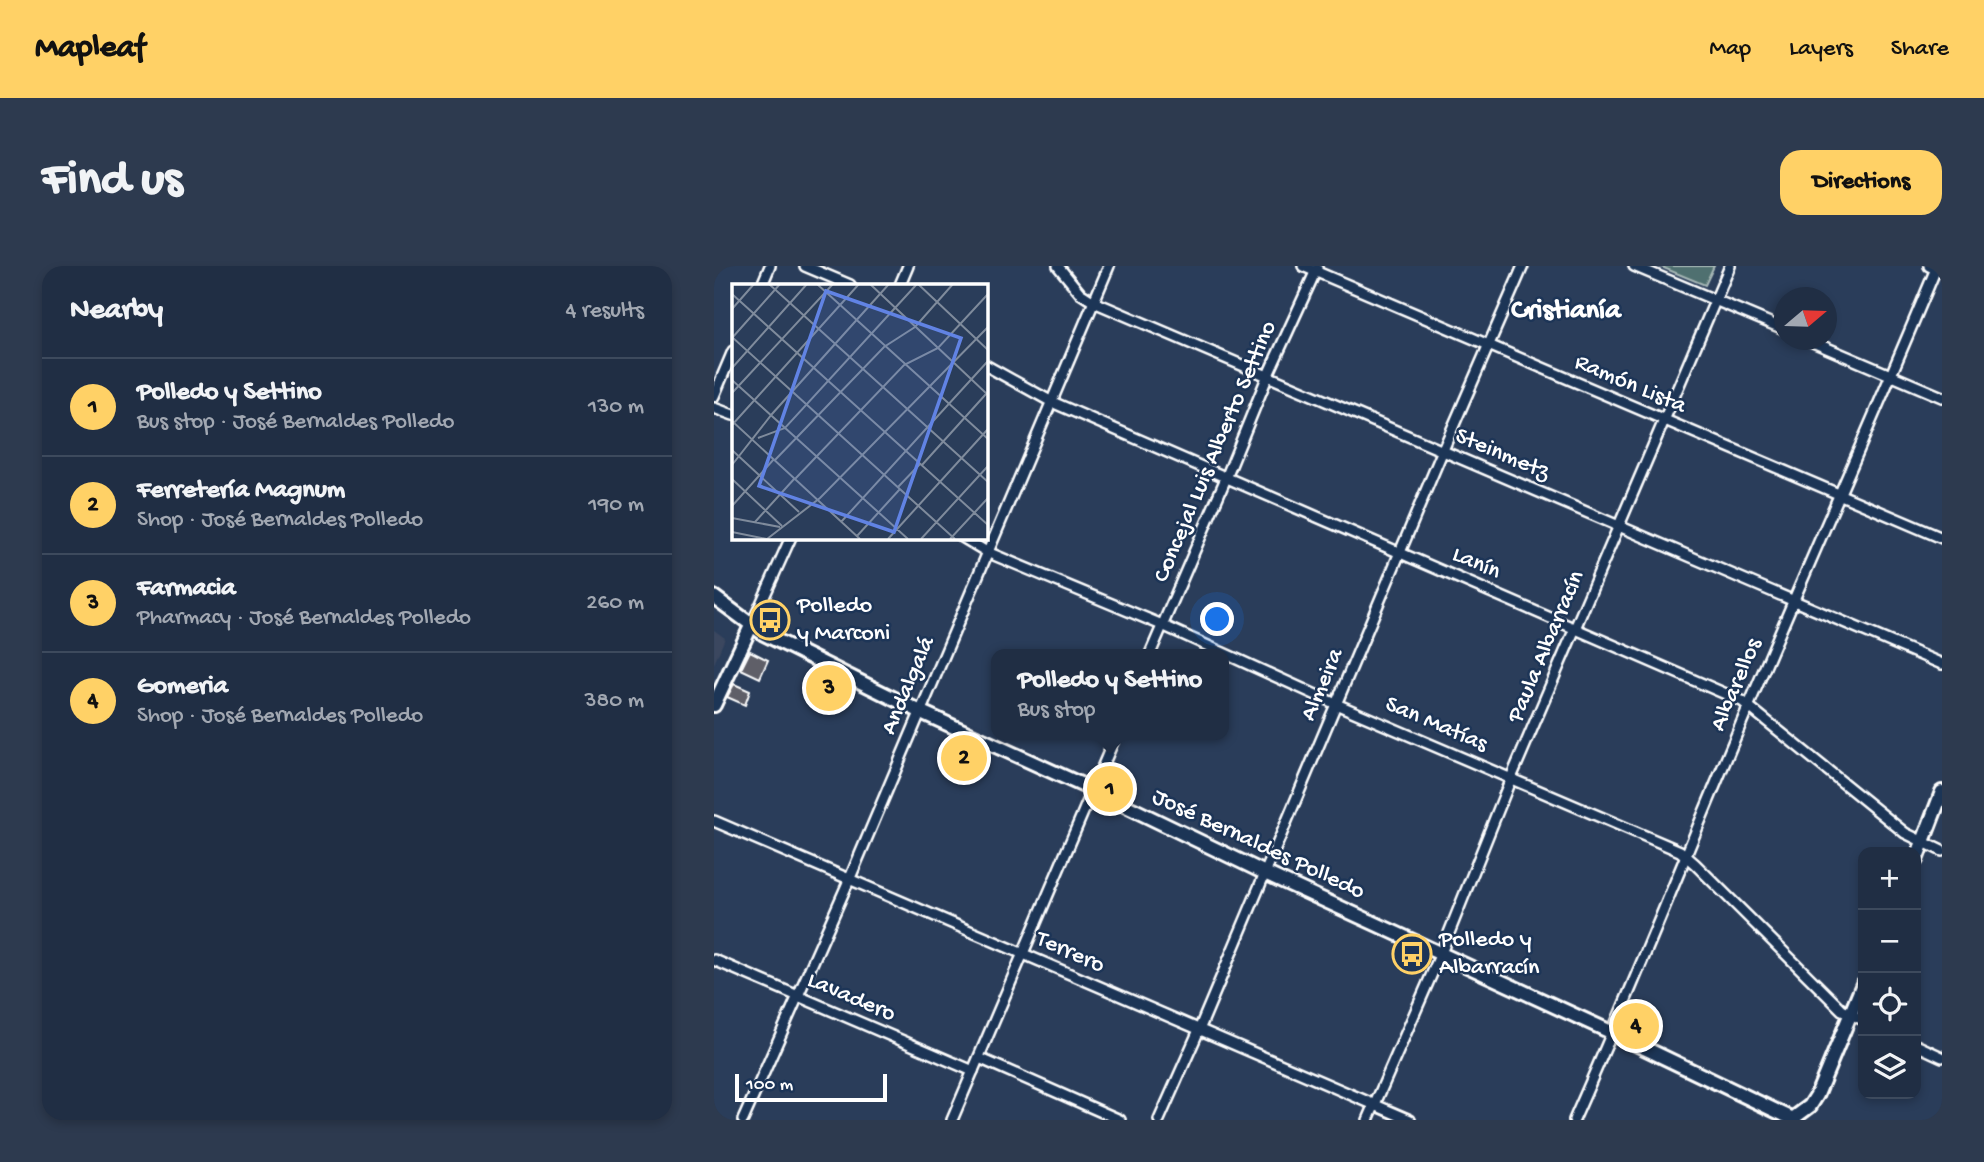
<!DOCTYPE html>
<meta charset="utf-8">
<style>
body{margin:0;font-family:"Gochi Hand",sans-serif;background:#2d3a4f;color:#f1f3f6}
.controls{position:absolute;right:21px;bottom:21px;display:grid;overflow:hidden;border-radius:14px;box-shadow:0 4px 10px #0003}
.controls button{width:63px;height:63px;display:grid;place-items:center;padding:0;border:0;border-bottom:2px solid #3d4a5d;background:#202e44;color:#f1f3f6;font:35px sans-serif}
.compass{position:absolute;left:1060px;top:21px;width:63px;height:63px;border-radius:50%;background:#202e44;box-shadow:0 4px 10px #0003;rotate:71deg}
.scale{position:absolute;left:21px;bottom:18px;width:152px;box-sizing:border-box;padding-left:7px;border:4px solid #fff;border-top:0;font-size:19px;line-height:24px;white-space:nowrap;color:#fff;-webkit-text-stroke:5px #1d3557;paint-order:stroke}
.you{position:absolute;left:504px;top:354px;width:24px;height:24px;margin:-18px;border:5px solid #fff;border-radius:50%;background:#1a73e8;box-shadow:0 0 0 10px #1a73e833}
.badge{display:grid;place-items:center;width:46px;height:46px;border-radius:50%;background:#ffd166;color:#111;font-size:23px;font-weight:700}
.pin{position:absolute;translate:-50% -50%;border:4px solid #fff;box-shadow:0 2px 7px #0006}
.popup{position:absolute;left:277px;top:383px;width:238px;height:91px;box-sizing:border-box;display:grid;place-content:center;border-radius:14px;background:#202e44;filter:drop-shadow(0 2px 5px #0005);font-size:23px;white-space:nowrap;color:#a2a8b2}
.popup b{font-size:26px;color:#f1f3f6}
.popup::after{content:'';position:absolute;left:50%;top:100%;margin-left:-14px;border:14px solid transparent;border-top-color:#202e44}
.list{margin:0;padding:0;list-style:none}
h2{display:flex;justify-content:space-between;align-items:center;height:91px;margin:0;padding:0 28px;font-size:30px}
h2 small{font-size:23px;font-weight:400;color:#a2a8b2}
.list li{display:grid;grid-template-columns:46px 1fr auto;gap:21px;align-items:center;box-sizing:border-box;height:98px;padding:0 28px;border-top:2px solid #3d4a5d}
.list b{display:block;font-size:26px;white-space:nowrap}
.list p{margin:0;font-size:23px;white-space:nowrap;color:#a2a8b2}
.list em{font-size:23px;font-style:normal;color:#a2a8b2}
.icon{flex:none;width:38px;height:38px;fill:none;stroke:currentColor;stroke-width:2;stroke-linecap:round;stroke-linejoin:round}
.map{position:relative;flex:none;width:1228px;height:854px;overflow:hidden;border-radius:21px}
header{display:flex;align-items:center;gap:42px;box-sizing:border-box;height:98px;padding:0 35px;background:#ffd166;color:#111}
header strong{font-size:33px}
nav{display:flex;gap:38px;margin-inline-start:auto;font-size:24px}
.intro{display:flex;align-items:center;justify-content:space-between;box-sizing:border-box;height:168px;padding:0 42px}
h1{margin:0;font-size:49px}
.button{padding:18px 32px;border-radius:21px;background:#ffd166;color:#111;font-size:24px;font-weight:700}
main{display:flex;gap:42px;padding:0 42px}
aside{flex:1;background:#202e44;border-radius:21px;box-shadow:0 4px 10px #0003}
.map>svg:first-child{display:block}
.built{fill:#3a475e}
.green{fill:#50706f;stroke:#a8b8b7;stroke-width:2}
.building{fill:#5e5e68;stroke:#fff;stroke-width:2}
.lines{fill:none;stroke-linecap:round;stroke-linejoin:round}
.street-casing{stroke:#fff;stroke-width:14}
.secondary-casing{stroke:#fff;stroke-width:18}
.street{stroke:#1d3557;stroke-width:9}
.secondary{stroke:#1d3557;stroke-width:12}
.labels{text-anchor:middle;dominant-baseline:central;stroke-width:5;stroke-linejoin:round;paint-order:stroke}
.street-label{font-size:24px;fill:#fff;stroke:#1d3557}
.poi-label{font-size:24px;fill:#fff;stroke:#1d3557;text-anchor:start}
.quarter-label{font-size:28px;font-weight:bold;fill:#fff;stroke:#1d3557}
.inset-road{fill:none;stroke:#7f8b9c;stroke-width:2}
.view{fill:#6183e4;fill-opacity:0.15;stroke:#6183e4;stroke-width:3.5}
.inset-edge{fill:none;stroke:#fff;stroke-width:3.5}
</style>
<header>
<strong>Mapleaf</strong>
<nav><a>Map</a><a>Layers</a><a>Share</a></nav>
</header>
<div class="intro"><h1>Find us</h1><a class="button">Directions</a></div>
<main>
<aside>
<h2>Nearby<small>4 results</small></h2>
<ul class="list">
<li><span class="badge">1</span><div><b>Polledo y Settino</b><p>Bus stop · José Bernaldes Polledo</p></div><em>130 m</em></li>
<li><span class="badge">2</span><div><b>Ferretería Magnum</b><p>Shop · José Bernaldes Polledo</p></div><em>190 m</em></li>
<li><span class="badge">3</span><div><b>Farmacia</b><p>Pharmacy · José Bernaldes Polledo</p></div><em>260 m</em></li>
<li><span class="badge">4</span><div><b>Gomeria</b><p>Shop · José Bernaldes Polledo</p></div><em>380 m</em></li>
</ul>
</aside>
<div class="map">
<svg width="1228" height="854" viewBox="0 0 1228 854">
<rect width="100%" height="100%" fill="#2a3d5a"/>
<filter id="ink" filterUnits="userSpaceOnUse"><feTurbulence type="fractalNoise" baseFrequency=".0143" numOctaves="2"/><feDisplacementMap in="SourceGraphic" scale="14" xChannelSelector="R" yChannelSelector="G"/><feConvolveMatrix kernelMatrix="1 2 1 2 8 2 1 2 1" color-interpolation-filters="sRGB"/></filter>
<g filter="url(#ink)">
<path class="built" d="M0 364 11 372 0 398Z"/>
<path class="green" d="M945 0H1000L991 19Z"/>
<g class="building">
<path d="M36 385 54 394 46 412 27 403Z"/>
<path d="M20 418 36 425 31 439 13 431Z"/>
<path d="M249 482 260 486 252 504 241 498Z"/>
</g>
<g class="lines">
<g class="street-casing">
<g id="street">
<path d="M91 0 136 19"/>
<path d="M344 0 366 27 380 36 1228 398"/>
<path d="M589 0 1228 272"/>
<path d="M920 0 1070 63"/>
<path d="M1215 0 1228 6"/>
<path d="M48 19 56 0"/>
<path d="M186 19 194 0"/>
<path d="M1094 74 1228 131"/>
<path d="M271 99 338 136 1028 435 1191 567 1228 585"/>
<path d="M0 130 19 85"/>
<path d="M0 142 19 149"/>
<path d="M248 271 273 286 448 359 622 438 966 585 981 598 1120 736 1128 744 1149 754"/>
<path d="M37 360 77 271"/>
<path d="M436 388 512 212 554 109 603 2"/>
<path d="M0 555 696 854"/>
<path d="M0 694 259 805"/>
<path d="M1202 779 1228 791"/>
<path d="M265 792 406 854"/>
<path d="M29 854 136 612 395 0"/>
<path d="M238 854 402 469"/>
<path d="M445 854 485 764 729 184 809 0"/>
<path d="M654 854 727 687 797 512 1016 0"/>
<path d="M860 854C921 717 976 577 1035 439 1097 292 1162 147 1223 0"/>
</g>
</g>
<g class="secondary-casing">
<g id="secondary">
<path d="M0 331 50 368 205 445 379 524 551 607 899 767 1081 854"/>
<path d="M0 439 37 360"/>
<path d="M1202 594 1228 526"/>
<path d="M1077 854 1096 840 1103 829 1149 718"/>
</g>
</g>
<use href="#street" class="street"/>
<use href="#secondary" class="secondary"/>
</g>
</g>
<defs>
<g id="bus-ring" transform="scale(2.0125)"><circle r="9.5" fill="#1d3557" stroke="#ffd166" stroke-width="1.5"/><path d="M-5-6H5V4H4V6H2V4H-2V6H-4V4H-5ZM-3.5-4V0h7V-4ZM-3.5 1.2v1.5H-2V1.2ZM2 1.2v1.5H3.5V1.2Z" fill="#ffd166"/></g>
</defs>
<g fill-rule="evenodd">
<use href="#bus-ring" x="56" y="354"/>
<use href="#bus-ring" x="698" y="688"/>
</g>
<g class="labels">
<g class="street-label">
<text transform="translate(916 119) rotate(23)">Ramón Lista</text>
<text transform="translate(502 186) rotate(-67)">Concejal Luis Alberto Settino</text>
<text transform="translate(788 189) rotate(23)">Steinmetz</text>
<text transform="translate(762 298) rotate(23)">Lanín</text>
<text transform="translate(833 381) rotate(-67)">Paula Albarracín</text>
<text transform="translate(609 419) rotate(-67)">Almeira</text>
<text transform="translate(1023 419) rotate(-67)">Albarellos</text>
<text transform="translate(195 420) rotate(-67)">Andalgalá</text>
<text transform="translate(722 459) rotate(23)">San Matías</text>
<text transform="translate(544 579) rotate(25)">José Bernaldes Polledo</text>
<text transform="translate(356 687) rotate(24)">Terrero</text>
<text transform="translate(137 732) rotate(23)">Lavadero</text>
</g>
<g class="poi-label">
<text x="83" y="340">Polledo<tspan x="83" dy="28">y Marconi</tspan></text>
<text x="725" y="674">Polledo y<tspan x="725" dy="28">Albarracín</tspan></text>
</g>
<g class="quarter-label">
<text x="852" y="45">Cristianía</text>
</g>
</g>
<g transform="translate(18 18)">
<rect width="256" height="256" fill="#2a3d5a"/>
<path class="inset-road" d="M37 0 256 198M85 0 256 155M138 0 220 77M186 0 256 66M0 10 256 241M0 25 22 0M0 53 223 255M0 54 48 0M220 77 256 111M0 84 75 0M0 96 176 255M0 109 101 0M0 137 128 255M0 141 127 0M26 154 53 144 185 0M0 166 67 228M43 176 152 63 183 43 221 0M0 181 40 130 157 0M190 181 254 110M0 195 50 242M63 195 172 81 206 64 256 10M166 203 188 180M0 222 42 175M0 234 48 243M23 238 63 194M109 238 256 77M0 248 35 255M125 252 168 205M35 255 88 214 256 43M156 255 256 145M189 255 256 182M218 255 256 214"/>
<path class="view" d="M94 7 229 54 162 248 27 202Z"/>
<rect width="256" height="256" class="inset-edge"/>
</g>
</svg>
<div class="controls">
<button>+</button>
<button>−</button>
<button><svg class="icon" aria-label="locate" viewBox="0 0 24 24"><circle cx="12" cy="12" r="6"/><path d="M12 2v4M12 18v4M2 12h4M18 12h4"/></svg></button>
<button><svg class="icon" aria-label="layers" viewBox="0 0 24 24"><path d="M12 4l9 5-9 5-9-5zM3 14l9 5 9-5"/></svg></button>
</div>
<svg class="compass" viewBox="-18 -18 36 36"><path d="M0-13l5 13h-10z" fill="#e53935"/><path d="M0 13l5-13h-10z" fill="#a2a8b2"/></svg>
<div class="scale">100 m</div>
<div class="you"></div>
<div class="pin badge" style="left:396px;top:523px">1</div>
<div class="popup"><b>Polledo y Settino</b>Bus stop</div>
<div class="pin badge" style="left:250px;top:492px">2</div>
<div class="pin badge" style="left:115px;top:422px">3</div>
<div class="pin badge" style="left:922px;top:760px">4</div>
</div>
</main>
